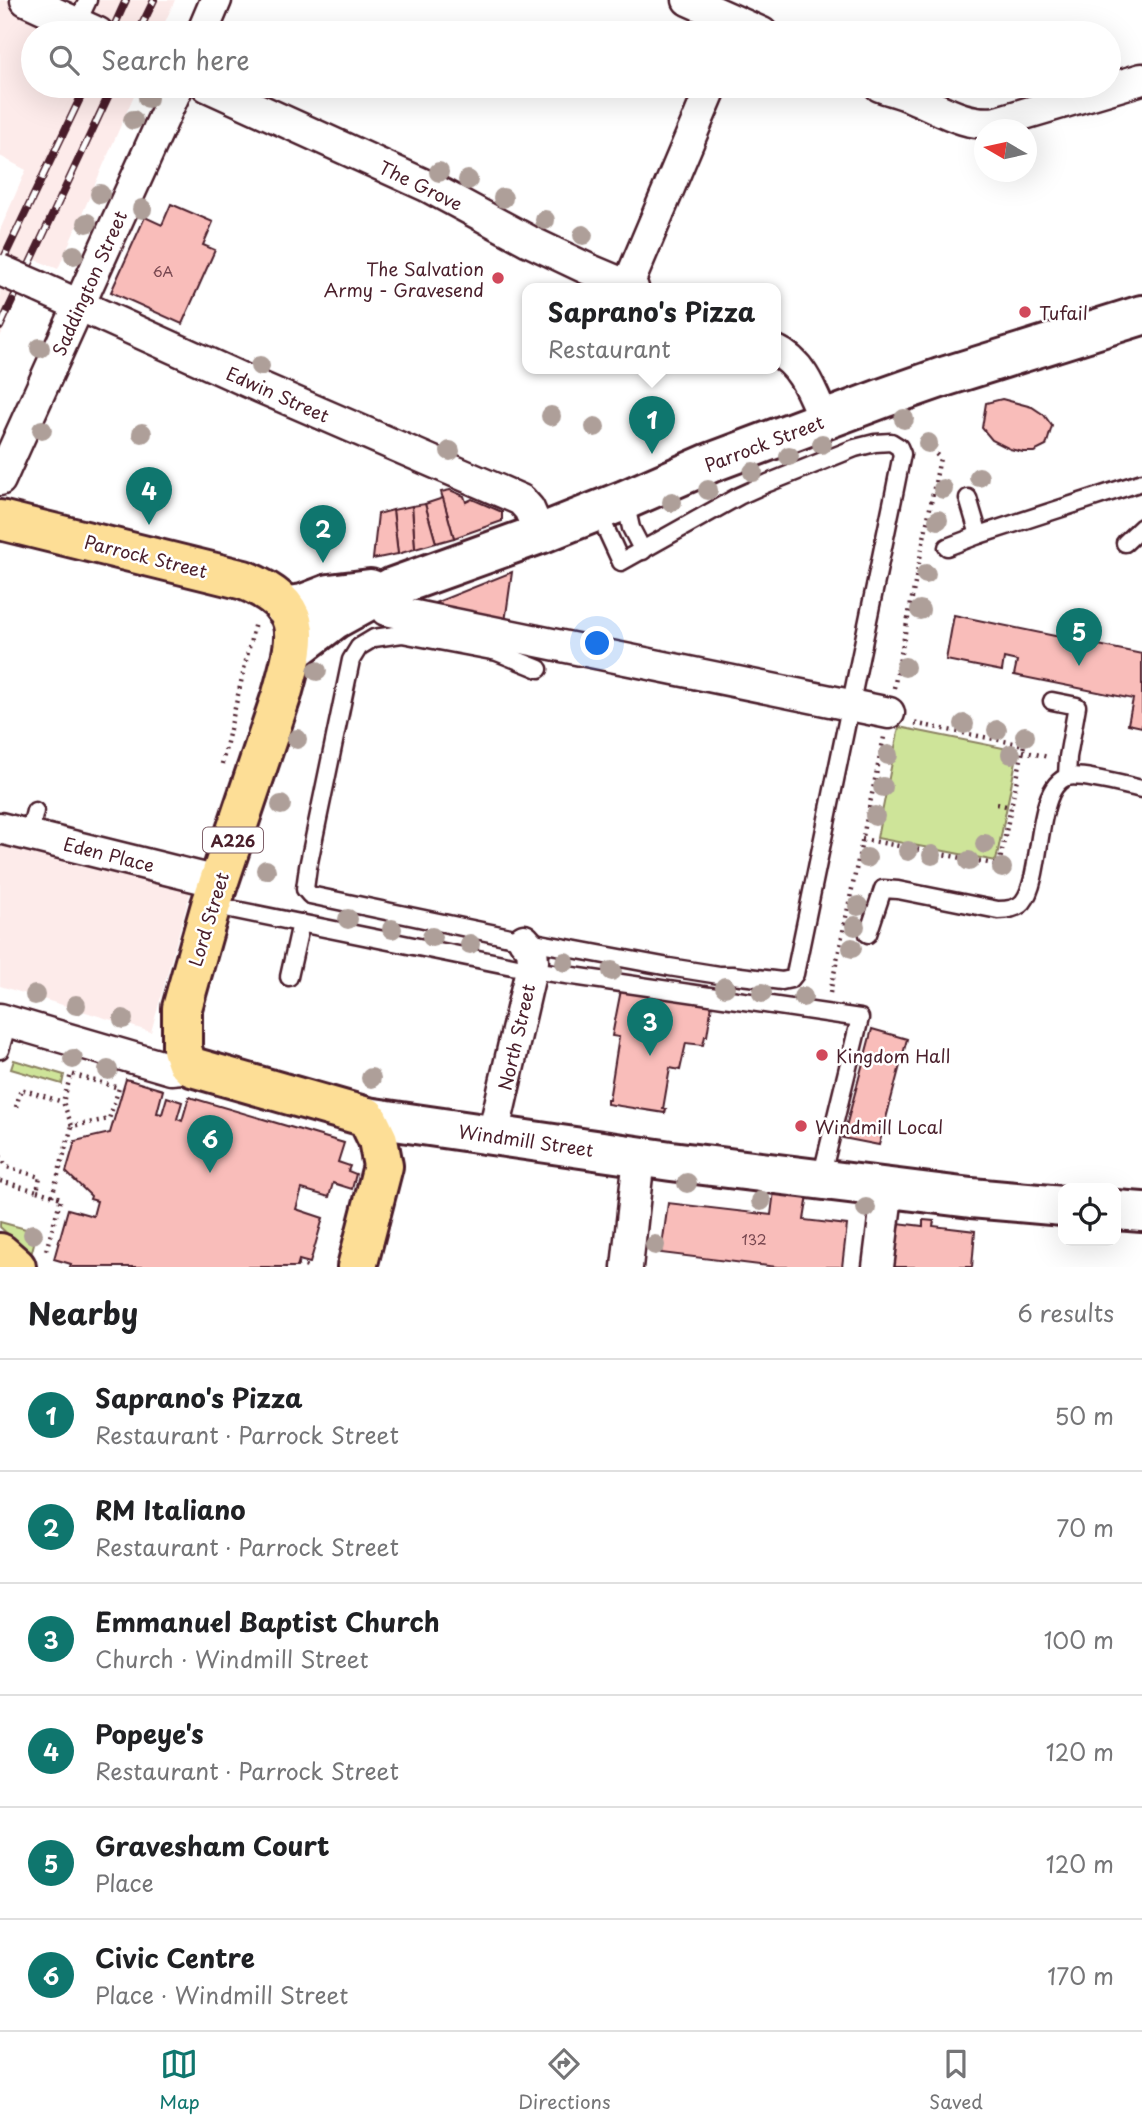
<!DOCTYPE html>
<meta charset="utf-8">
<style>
body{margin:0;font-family:"Playpen Sans",sans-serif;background:#f6f6f6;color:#202124}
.controls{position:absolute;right:21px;bottom:21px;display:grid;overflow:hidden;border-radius:14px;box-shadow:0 7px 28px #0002}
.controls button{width:63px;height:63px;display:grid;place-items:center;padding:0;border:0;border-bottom:2px solid #e0e0e0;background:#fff;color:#202124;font:35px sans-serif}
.compass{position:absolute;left:974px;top:119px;width:63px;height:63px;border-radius:50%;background:#fff;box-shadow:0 7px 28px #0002;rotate:279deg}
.you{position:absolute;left:598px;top:644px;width:24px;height:24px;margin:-18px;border:5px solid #fff;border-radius:50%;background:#1a73e8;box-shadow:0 0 0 10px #1a73e833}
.badge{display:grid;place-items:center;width:46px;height:46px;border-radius:50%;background:#0f766e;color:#fff;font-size:23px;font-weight:700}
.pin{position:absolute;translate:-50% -58px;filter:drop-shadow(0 2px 4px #0008)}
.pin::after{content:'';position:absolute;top:37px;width:24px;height:21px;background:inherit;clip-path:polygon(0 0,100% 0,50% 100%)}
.popup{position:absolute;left:522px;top:283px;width:259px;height:91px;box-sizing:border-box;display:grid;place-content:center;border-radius:14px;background:#fff;filter:drop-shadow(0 2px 5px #0005);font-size:23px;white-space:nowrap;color:#757577}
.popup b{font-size:26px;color:#202124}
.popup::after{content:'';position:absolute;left:50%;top:100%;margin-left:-14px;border:14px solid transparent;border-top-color:#fff}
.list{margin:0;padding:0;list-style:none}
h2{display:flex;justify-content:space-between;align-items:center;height:91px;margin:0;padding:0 28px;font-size:30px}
h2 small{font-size:23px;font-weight:400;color:#757577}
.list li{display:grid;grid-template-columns:46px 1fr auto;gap:21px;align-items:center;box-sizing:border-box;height:112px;padding:0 28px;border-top:2px solid #e0e0e0}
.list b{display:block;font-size:26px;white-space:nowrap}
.list p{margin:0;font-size:23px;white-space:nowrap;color:#757577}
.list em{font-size:23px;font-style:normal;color:#757577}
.icon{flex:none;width:38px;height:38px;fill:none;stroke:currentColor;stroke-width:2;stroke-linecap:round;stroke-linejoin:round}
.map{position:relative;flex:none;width:1142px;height:1267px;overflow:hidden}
.search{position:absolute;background:#fff;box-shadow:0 7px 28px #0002;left:21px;right:21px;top:21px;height:77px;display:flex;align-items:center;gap:18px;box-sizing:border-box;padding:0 24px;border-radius:38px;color:#757577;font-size:26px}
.sheet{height:763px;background:#fff}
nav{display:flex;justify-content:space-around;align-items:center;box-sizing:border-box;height:98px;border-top:2px solid #e0e0e0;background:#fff;font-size:19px;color:#757577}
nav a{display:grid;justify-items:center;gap:4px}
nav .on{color:#0f766e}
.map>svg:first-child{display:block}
.built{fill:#fdebea}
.green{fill:#cee499;stroke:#8c8262;stroke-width:2}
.building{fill:#f9bdba;stroke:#4a1f2b;stroke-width:2}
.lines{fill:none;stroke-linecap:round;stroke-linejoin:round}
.lane-casing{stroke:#4a1f2b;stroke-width:21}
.street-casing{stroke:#4a1f2b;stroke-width:35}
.secondary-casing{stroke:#4a1f2b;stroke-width:44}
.primary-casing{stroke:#4a1f2b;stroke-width:44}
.path{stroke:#4a1f2b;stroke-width:4.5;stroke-dasharray:2 5;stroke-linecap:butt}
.lane{stroke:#fff;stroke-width:16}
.street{stroke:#fff;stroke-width:30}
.secondary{stroke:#fff;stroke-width:38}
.primary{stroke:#fdde96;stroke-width:38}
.rail-casing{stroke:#4a1f2b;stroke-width:8}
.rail{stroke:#fff;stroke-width:5;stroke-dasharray:16;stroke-linecap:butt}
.street-bridge-casing{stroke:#4a1f2b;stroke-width:35;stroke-linecap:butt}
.street-bridge{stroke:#fff;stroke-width:30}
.tree{fill:#ae9f99}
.poi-dot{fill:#d1495b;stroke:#fff;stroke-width:2.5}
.labels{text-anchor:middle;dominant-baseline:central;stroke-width:5;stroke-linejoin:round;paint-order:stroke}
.number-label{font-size:14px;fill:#76464f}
.shield{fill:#fff;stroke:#80626b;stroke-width:2}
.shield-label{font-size:16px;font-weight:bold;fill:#4a1f2b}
.street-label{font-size:18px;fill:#4a1f2b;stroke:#fff}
.poi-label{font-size:18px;fill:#4a1f2b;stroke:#fff;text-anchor:start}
</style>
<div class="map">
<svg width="1142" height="1267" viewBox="0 0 1142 1267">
<rect width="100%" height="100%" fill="#fff"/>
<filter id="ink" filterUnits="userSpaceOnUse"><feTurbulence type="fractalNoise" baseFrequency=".0143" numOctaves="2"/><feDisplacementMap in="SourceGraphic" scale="14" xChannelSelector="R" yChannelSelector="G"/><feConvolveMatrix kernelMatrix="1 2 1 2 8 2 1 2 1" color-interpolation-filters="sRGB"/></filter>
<g filter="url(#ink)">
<g class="built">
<path d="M0 0H175L160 33H33V86H138L58 269 36 260 0 337V230L26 170 0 156Z"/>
<path d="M0 842 192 886 151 1032 0 986Z"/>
</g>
<g class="green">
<path d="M899 727 1018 751 996 861 877 838Z"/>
<path d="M14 1060 64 1075 62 1084 11 1069Z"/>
<path d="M0 1222 37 1232 31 1255 0 1227Z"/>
</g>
<g class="building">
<path d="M171 204 213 222 203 245 215 250 182 324 111 292 145 217 162 225Z"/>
<path d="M1002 399 1032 407 1044 415 1052 426 1046 446 1034 452H1023L1010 449 992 440 982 428 986 403Z"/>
<path d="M450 490 464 496 466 502 472 499 502 512V521L454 538 441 492Z"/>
<path d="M443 498 454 538 436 543 425 504Z"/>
<path d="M425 504 436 543 415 549 412 506Z"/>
<path d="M412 506 415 549 398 554 393 510Z"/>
<path d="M393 510 398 554 373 559 378 514Z"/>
<path d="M512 572 505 622 432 604Z"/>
<path d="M954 615 1142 654V727L1128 724 1133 699 1014 675 1017 661 1004 658 1002 671 946 660Z"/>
<path d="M621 990 712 1004 707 1036H705L703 1045 686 1043 680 1070 670 1068 663 1109H666L665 1113 607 1104V1100H609L619 1037 612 1036Z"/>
<path d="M872 1029 907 1039 879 1145 843 1138Z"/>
<path d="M126 1079 163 1090 157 1113 162 1114 167 1097 182 1102 177 1119 182 1121 189 1097 344 1143 338 1162 350 1166 348 1171 356 1174 352 1189 333 1183 329 1197 302 1189 296 1209 323 1218 310 1263 299 1260 297 1267H70L71 1264 54 1259 68 1209 93 1216 97 1201 90 1199 91 1196 66 1172 75 1141 110 1133Z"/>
<path d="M774 1191 808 1195 804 1220 847 1225 842 1267H777L661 1253 668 1203 771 1215Z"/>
<path d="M923 1220 934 1221 933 1226 975 1231 972 1267H885L890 1222 923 1226Z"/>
</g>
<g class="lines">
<g class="lane-casing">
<g id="lane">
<path d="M77 23 88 0"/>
<path d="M968 498 979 535 1142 482"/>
<path d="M625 501 631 528 643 551"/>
<path d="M1125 543 1142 527"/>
<path d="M947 547 979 535"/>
<path d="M539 669 497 652 402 634 374 638 359 647 351 660 308 867 305 889 310 895 524 940 669 967 719 975H732L782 981 791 979 795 974 894 494 902 454 899 447 891 442 875 443 855 448 768 483 739 496 621 562 598 512"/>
<path d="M1052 701 1077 706 1068 757 1067 777"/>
<path d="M29 835 35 811"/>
<path d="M211 905 532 970 860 1018 821 1178"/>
<path d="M868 934 883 889 898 890 998 910C1007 910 1017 909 1023 902 1044 876 1034 788 1067 777 1080 773 1127 786 1142 789"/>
<path d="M289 977 301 923"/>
<path d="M0 1050 8 1022"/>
</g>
</g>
<g class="street-casing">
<g id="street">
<path d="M26 0 98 33"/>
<path d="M688 0 762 33"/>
<path d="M202 33 216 0"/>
<path d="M207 86 427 186 529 241 588 269 633 288"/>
<path d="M880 86C890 90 901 92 912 97 939 108 966 127 997 122L1142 79"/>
<path d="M628 285 712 86"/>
<path d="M39 287 260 387 521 500 529 509 540 534"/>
<path d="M776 351C803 363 813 395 824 420"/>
<path d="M0 480 178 86"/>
<path d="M386 610 889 713"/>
<path d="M0 828 218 882"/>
<path d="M0 1019 171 1069 192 1067"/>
<path d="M493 1135 533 961 532 949 524 940"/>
<path d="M627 1267 639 1157"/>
<path d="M878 1267 888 1187"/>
</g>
</g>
<g class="secondary-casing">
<g id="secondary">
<path d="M284 607 303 604 329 594 370 589"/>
<path d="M293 651 335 619 393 587 540 534 625 500 710 463 883 398 940 378 1142 315"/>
<path d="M367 1117 671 1161 971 1198 1063 1206"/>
<path d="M1116 1210 1142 1212"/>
</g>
</g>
<g class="primary-casing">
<g id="primary">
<path d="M0 520 244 580C310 607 297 638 282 694L211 905 182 1008V1049L186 1061 192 1067 367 1117 378 1140 383 1166 357 1267"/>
<path d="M0 1253 16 1267"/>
</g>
</g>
<g class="path">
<path d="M894 688 940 458 918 437"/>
<path d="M1023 751 1048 757"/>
<path d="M222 764 255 622"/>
<path d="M997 804 1011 807"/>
<path d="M862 839 999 865 1024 745 913 723"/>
<path d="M830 993 884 737"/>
<path d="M16 1107 21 1089 63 1102"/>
<path d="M0 1156 7 1167 40 1177 37 1191 0 1181"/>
<path d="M37 1191 61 1198 45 1254"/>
<path d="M52 1196 72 1126 109 1119 119 1088 71 1074 63 1102 72 1126"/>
<path d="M298 1264 308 1267"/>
</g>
<use href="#lane" class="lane"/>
<use href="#street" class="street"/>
<use href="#secondary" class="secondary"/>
<use href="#primary" class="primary"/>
<g class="rail-casing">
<g id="rail">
<path d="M111 33 126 0"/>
<path d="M138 33 154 0"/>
<path d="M0 266 86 86"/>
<path d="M0 327 113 86"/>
</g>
</g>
<use href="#rail" class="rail"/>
<g class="street-bridge-casing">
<path id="street-bridge" d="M0 270 39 287"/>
</g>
<use href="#street-bridge" class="street-bridge"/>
</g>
<g class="tree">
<circle cx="148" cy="98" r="10"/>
<circle cx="133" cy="120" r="10"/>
<circle cx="439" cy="172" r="10"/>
<circle cx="468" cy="180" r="10"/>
<circle cx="100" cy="194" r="10"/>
<circle cx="503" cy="198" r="10"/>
<circle cx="142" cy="209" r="10"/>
<circle cx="545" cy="220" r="10"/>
<circle cx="87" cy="223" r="10"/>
<circle cx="583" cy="235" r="10"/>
<circle cx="74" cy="255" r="10"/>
<circle cx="40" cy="348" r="10"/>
<circle cx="260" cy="366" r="10"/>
<circle cx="551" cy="416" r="10"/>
<circle cx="904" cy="419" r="10"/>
<circle cx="595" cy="427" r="10"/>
<circle cx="42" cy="430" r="10"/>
<circle cx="142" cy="433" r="10"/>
<circle cx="928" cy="443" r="10"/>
<circle cx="822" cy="444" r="10"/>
<circle cx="450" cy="451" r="10"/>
<circle cx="789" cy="456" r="10"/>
<circle cx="753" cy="472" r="10"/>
<circle cx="979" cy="477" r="10"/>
<circle cx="943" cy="489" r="10"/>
<circle cx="708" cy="490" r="10"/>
<circle cx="672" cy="502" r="10"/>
<circle cx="938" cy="520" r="10"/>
<circle cx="926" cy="574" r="10"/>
<circle cx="920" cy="610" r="10"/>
<circle cx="905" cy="667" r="10"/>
<circle cx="317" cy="671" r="10"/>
<circle cx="964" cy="724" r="10"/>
<circle cx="997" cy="730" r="10"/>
<circle cx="1025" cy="736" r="10"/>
<circle cx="297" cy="739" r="10"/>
<circle cx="1011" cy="754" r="10"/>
<circle cx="888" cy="755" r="10"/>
<circle cx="883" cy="787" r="10"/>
<circle cx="281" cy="805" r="10"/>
<circle cx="875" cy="816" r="10"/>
<circle cx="985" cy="844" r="10"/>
<circle cx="908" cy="851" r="10"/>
<circle cx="932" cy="855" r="10"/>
<circle cx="867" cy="858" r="10"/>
<circle cx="969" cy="861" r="10"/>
<circle cx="1002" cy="868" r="10"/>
<circle cx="266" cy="870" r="10"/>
<circle cx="858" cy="906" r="10"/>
<circle cx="348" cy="919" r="10"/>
<circle cx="855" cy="926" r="10"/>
<circle cx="392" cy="929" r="10"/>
<circle cx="432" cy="937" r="10"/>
<circle cx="470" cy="944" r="10"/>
<circle cx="852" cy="948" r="10"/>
<circle cx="565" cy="962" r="10"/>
<circle cx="612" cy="971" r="10"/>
<circle cx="725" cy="987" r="10"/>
<circle cx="762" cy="993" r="10"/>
<circle cx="35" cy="995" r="10"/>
<circle cx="803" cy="997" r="10"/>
<circle cx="76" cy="1005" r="10"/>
<circle cx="123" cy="1019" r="10"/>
<circle cx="73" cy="1059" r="10"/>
<circle cx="108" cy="1070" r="10"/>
<circle cx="371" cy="1078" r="10"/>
<circle cx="687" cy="1183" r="10"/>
<circle cx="761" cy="1201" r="10"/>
<circle cx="866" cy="1208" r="10"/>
<circle cx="33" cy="1234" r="10"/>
<circle cx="655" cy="1245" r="10"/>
</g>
</g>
<g class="poi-dot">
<circle cx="498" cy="278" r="7"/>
<circle cx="1025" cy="312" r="7"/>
<circle cx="822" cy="1055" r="7"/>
<circle cx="801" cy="1126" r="7"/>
</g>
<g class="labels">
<g class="number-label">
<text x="163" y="271">6A</text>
<text x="754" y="1239">132</text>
</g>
<rect class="shield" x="203" y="827.5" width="60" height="25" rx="5"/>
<g class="shield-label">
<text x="233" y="840">A226</text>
</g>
<g class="street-label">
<text transform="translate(421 185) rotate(26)">The Grove</text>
<text transform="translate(89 283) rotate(-66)">Saddington Street</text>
<text transform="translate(278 394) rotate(24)">Edwin Street</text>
<text transform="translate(764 443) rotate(-21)">Parrock Street</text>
<text transform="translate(146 556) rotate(14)">Parrock Street</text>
<text transform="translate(109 854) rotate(14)">Eden Place</text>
<text transform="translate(208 919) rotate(-73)">Lord Street</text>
<text transform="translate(516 1037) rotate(-77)">North Street</text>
<text transform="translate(526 1140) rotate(8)">Windmill Street</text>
</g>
<g class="poi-label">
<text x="484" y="268" text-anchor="end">The Salvation<tspan x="484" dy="21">Army - Gravesend</tspan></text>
<text x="1039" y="312">Tufail</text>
<text x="836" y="1055">Kingdom Hall</text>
<text x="815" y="1126">Windmill Local</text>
</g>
</g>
</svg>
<div class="controls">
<button><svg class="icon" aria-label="locate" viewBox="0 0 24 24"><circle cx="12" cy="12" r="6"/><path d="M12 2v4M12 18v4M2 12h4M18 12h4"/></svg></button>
</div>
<svg class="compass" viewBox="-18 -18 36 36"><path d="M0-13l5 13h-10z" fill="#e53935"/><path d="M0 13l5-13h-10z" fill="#757577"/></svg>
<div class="you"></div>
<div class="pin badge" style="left:652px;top:454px">1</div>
<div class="popup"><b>Saprano's Pizza</b>Restaurant</div>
<div class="pin badge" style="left:323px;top:563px">2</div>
<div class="pin badge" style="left:650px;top:1056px">3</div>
<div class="pin badge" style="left:149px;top:525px">4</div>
<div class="pin badge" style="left:1079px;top:666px">5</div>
<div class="pin badge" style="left:210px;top:1173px">6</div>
<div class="search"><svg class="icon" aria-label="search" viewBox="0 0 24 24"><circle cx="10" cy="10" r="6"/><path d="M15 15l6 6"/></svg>Search here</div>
</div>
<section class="sheet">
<h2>Nearby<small>6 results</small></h2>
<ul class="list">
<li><span class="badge">1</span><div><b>Saprano's Pizza</b><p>Restaurant · Parrock Street</p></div><em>50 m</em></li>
<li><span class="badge">2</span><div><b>RM Italiano</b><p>Restaurant · Parrock Street</p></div><em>70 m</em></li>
<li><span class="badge">3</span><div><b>Emmanuel Baptist Church</b><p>Church · Windmill Street</p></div><em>100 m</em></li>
<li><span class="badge">4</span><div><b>Popeye's</b><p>Restaurant · Parrock Street</p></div><em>120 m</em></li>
<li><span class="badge">5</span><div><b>Gravesham Court</b><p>Place</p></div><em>120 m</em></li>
<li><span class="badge">6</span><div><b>Civic Centre</b><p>Place · Windmill Street</p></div><em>170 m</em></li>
</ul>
</section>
<nav>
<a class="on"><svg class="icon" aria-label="map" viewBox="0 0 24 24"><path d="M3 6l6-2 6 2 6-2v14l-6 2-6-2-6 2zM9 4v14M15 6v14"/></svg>Map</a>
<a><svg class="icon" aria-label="directions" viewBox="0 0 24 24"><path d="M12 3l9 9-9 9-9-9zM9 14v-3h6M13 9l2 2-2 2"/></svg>Directions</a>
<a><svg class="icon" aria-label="saved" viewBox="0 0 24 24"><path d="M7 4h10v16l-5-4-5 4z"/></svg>Saved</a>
</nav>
